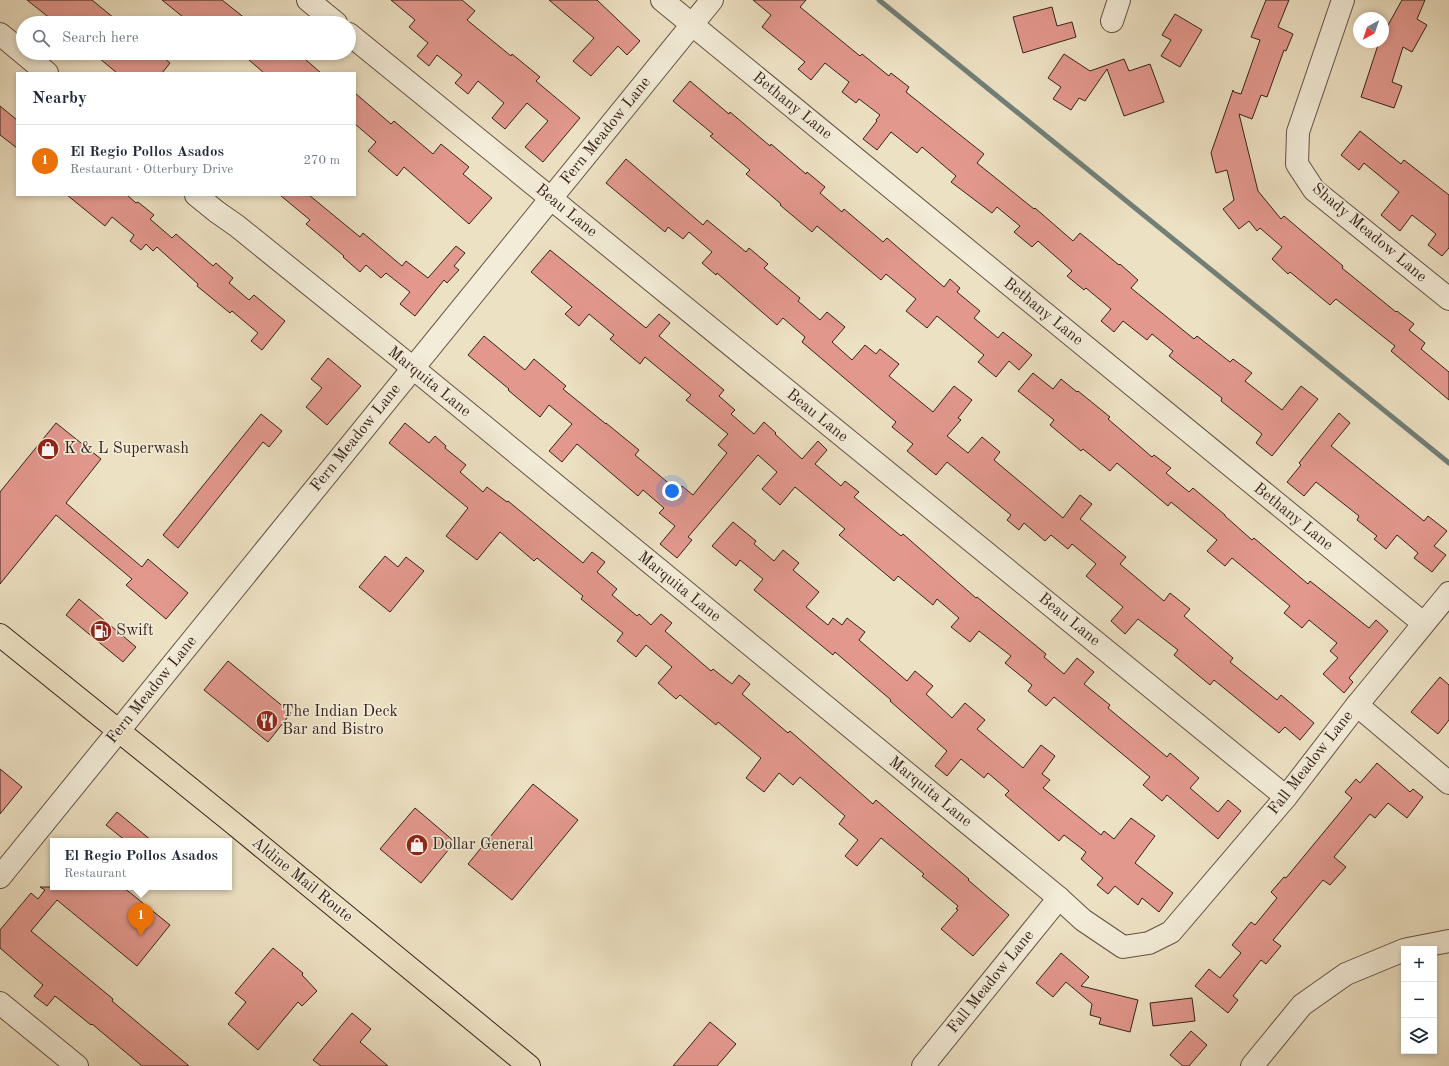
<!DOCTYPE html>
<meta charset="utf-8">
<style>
body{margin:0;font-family:"Old Standard TT",serif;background:#f2f2f3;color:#1f2937}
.controls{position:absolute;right:12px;bottom:12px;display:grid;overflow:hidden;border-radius:0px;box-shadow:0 2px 6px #0003}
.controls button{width:36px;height:36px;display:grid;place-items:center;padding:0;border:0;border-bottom:1px solid #e0e1e3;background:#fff;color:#1f2937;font:20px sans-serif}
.compass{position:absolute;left:1353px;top:12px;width:36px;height:36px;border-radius:50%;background:#fff;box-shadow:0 2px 6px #0003;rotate:220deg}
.you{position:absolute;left:672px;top:491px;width:14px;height:14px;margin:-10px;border:3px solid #fff;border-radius:50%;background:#1a73e8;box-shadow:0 0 0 6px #1a73e833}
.badge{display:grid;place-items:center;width:26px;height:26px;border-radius:50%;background:#8f2418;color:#fff;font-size:13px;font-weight:700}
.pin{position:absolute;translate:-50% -33px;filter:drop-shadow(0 1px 2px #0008)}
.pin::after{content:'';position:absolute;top:21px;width:14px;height:12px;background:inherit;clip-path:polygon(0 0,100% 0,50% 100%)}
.popup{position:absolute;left:50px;top:838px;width:182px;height:52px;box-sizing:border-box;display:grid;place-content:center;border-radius:0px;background:#fff;filter:drop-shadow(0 1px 3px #0005);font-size:13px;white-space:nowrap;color:#747a83}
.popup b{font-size:15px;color:#1f2937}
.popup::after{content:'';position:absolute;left:50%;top:100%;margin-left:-8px;border:8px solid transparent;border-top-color:#fff}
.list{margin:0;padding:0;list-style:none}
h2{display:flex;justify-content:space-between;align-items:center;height:52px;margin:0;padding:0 16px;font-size:17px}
h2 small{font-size:13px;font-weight:400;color:#747a83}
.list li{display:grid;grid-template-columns:26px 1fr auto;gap:12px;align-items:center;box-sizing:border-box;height:72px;padding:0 16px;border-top:1px solid #e0e1e3}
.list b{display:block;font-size:15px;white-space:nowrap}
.list p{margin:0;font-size:13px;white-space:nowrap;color:#747a83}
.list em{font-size:13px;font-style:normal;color:#747a83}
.icon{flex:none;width:22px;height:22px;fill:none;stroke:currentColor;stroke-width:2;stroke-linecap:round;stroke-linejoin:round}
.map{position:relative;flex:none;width:1449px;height:1066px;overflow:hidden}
.search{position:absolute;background:#fff;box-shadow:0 2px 6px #0003;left:16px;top:16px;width:340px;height:44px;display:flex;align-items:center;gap:10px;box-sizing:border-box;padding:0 14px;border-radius:22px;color:#747a83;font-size:15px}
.panel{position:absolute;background:#fff;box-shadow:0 2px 6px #0003;left:16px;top:72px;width:340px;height:124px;border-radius:0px}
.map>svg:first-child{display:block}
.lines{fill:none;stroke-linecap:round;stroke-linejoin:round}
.stream{stroke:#727f77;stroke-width:5}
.building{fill:#e3988e;stroke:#37231b}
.minor-casing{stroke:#645245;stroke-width:24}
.major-casing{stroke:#37231b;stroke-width:24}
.minor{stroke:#f3ecd8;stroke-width:22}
.major{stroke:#ede1c3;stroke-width:22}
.labels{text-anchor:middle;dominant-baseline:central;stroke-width:3.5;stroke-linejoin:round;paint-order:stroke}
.street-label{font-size:16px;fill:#37231b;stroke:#f3ecd8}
.poi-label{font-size:16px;fill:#37231b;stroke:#f3ecd8;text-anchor:start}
</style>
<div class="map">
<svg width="1449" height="1066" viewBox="0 0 1449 1066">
<rect width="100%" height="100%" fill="#ede1c3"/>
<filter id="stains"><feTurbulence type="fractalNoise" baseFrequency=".005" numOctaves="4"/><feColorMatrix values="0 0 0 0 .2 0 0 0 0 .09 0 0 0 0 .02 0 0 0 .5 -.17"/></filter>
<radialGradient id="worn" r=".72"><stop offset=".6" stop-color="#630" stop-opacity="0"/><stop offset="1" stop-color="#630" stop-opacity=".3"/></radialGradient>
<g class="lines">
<path class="stream" d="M879 0 1449 463"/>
</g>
<g class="building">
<path d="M27 0H92L120 23H56Z"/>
<path d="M162 0H222L251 23H178L183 17Z"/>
<path d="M391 0H462L475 11 467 20 511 56 512 54 540 77 536 81 580 118 543 162 525 147 548 121 527 103 505 129 492 118 504 103 478 81 468 94 455 83 462 75 437 55 429 66 417 56 428 43 409 27 415 20Z"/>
<path d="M549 0H597L640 41 627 55 618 46 591 76 573 61 594 38Z"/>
<path d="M753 0H806L800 7 860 56 862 54 889 76 891 73 909 87 906 92 984 154 977 163 1034 209 1035 208 1073 241 1080 233 1119 265 1120 264 1138 280 1131 288 1194 339 1197 336 1230 362 1233 359 1252 373 1245 381 1282 410 1301 386 1318 399 1272 456 1256 443 1262 434 1221 401 1222 398 1169 356 1173 351 1152 334 1147 340 1123 321 1114 332 1101 321 1111 309 1086 288 1084 290 1067 276 1072 271 1038 241 1032 247 1014 232 1020 226 997 207 992 213 951 182 956 176 922 147 917 153 891 132 877 150 863 139 877 121 876 120 880 115 859 99 856 103 842 92 849 82 825 63 811 80 798 69 805 62 762 27 771 15Z"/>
<path d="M1266 0H1289L1278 27 1293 34 1286 51 1284 50 1267 97 1261 95 1252 119 1239 114 1258 191 1281 219 1284 216 1343 266 1342 268 1396 312 1397 311 1414 324 1409 330 1425 343 1421 349 1449 372V400L1391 351 1395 346 1336 299 1330 305 1290 272 1288 274 1272 259 1282 247 1260 228 1257 231 1249 221 1239 229 1223 209 1234 200 1227 170 1216 173 1211 153 1233 90 1234 92 1241 94 1260 40 1251 37Z"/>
<path d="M1402 0H1425L1417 19 1427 25 1412 52 1403 47 1392 82 1402 86 1394 108 1361 97 1379 42H1383V34Z"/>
<path d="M1052 7 1057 26 1072 22 1076 37 1023 53 1013 17Z"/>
<path d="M1175 14 1202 30 1180 67 1161 56 1171 40 1162 35Z"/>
<path d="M93 53H139L145 59 151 53H158L170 63 162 73H117Z"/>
<path d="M241 53H298L321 73H264Z"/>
<path d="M1064 54 1090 71 1124 59 1129 71 1150 64 1164 102 1124 116 1107 69 1085 101 1079 98 1071 110 1053 99 1061 87 1048 78Z"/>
<path d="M690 81 729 114 730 112 770 146 771 144 806 174 807 172 825 187 820 193 842 212 844 209 883 242 887 238 944 287 950 279 960 288 957 292 980 311 974 318 998 338 1003 332 1032 355 1019 370 1009 361 996 377 978 362 984 355 937 316 927 328 906 311 916 299 886 274 881 280 817 226 812 232 780 205 781 204 746 174 750 170 710 136 713 134 673 101Z"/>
<path d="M355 93 391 124 394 121 433 154 441 144 469 167 463 174 492 198 469 224 404 167 397 176 368 151 376 142 355 124Z"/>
<path d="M0 106 17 120V148L0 135Z"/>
<path d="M1360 131 1401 164 1404 160 1449 195V248L1442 256 1428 245 1436 234 1412 215 1400 231 1381 215 1399 192 1364 163 1359 170 1341 155Z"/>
<path d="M626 159 703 225 707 220 746 252 749 248 768 264 764 268 800 298 798 301 820 320 827 312 845 327 832 342 852 360 865 345 876 354 880 349 899 364 889 376 933 412 954 386 972 400 958 418 961 420 947 436 968 453 982 437 1000 452 994 460 1063 518 1080 495 1092 504 1080 519 1126 557 1120 564 1164 601 1170 593 1190 609 1184 616 1233 658 1230 662 1277 700 1281 695 1314 723 1300 740 1285 727 1279 733 1214 680 1210 685 1174 655 1178 650 1138 619 1125 634 1111 621 1123 607 1086 576 1096 564 1072 544 1068 549 1051 535 1045 541 1024 523 1019 530 1007 520 1011 515 947 462 936 475 907 451 913 444 892 427 896 422 802 342 805 337 783 318 777 325 717 273 716 275 702 263 712 252 689 232 683 239 668 227 665 232 606 183Z"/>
<path d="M67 195H127L136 203 138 202 154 215 150 219 172 238 176 234 213 266 216 263 233 278 229 283 249 300 254 295 285 321 262 350 251 341 258 333 232 311 230 313 197 286 198 284 157 247 153 251 146 244 141 250 130 241 134 235 112 217 105 226Z"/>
<path d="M280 195H309L360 237 363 233 402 266 406 261 428 278 456 246 465 253 454 266 459 270 447 283 444 280 415 316 400 304 410 292 386 273 381 278 366 265 360 272 343 257 344 256 306 224 310 220Z"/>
<path d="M550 250 646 328 659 314 670 323 659 336 724 390 719 396 735 410 731 414 754 434 764 422 776 433 775 434 802 459 818 441 827 450 815 464 841 486 845 481 859 492 854 497 901 536 903 534 976 598 977 597 1046 654 1044 657 1064 674 1077 658 1094 672 1084 684 1110 705 1108 708 1167 757 1170 753 1199 778 1190 788 1218 812 1228 800 1241 811 1218 839 1167 795 1162 801 1143 785 1150 777 1054 697 1046 706 1028 691 1032 685 1005 663 1011 656 979 631 970 642 951 627 959 618 937 599 933 605 898 576 894 581 839 535 845 529 795 487 780 505 762 489 777 472 758 455 688 537 692 540 677 558 660 544 675 526 659 513 664 508 643 490 638 496 577 444 562 462 549 451 572 424 549 405 540 417 508 390 509 389 468 355 484 336 525 370 534 359 566 386 563 389 606 424V423L639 450 635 455 678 491 682 486 693 495 727 453 718 445 728 434 686 400 691 395 645 357 640 364 610 339 614 335 589 314 579 326 565 314 572 307 531 272Z"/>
<path d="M328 358 361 386 327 425 306 407 322 388 311 379Z"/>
<path d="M1033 373 1053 389 1061 379 1077 392 1078 391 1110 417 1108 419 1152 457 1154 455 1171 468 1166 473 1189 492 1193 488 1225 515V516L1252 540 1254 538 1308 584 1310 581 1369 628 1376 620 1388 631 1349 678 1353 682 1344 693 1323 674 1338 658 1330 651 1337 643 1309 620 1302 628 1284 613 1290 606 1232 558 1225 566 1207 551 1217 540 1171 502 1168 506 1117 463 1110 471 1083 449 1081 451 1050 425 1054 420 1018 391Z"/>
<path d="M1339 413 1350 423 1331 446 1424 521 1428 516 1447 531 1434 546 1446 555 1432 572 1414 558 1418 553 1397 535 1386 549 1374 539 1377 536 1357 520 1359 516 1316 482 1304 496 1287 482 1301 465 1299 463Z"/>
<path d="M261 414 282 431 269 447 263 442 178 548 163 535Z"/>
<path d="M56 423 101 459 66 503 142 567 148 559 188 593 166 619 126 585 132 579 56 515 0 584V492Z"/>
<path d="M405 423 429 443 435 436 446 446 445 448 466 465 460 472 483 492 487 487 507 502 508 501 583 563 592 552 605 562 597 572 617 589 612 595 637 616 639 614 651 625 661 614 672 623 665 631 711 671 713 669 732 684 739 675 750 684 742 694 788 733 790 731 873 804 876 800 890 812 969 879 968 880 1009 915 973 956 941 929 958 910 956 909 958 906 922 876 924 874 881 838 857 866 845 856 858 840 839 824 845 816 800 777 793 785 779 773 764 792 746 778 761 758 718 722 716 725 680 695 676 699 658 683 672 667 646 645 636 657 617 641 623 633 581 599 583 596 537 558 534 561 500 532 477 560 446 536 468 508 389 443Z"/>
<path d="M733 522 756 541 754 544 774 561 783 550 799 563 793 570 819 592 806 607 828 625 833 618 842 625 847 618 865 632 859 640 907 681 915 671 933 686 926 694 952 718 965 703 985 720 977 729 1023 768 1041 745 1055 756 1042 774 1050 780 1043 788 1101 835 1104 831 1114 839 1131 818 1155 836 1135 863 1173 893 1159 912 1142 898 1138 905 1115 886 1108 894 1097 885 1103 878 1081 859 1086 852 1064 835 1059 841 1005 795 1009 791 988 773 984 778 961 759 947 776 935 766 947 751 890 701 891 700 835 652 833 655 754 590 763 579 740 560 736 566 712 546Z"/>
<path d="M385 556 398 567 406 557 424 571 390 612 359 587Z"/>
<path d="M79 599 136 647 123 662 66 615Z"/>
<path d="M228 661 291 713 268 742 204 690Z"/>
<path d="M1440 677 1449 685V720L1438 734 1411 712Z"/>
<path d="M1377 763 1410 792 1413 789 1423 797 1407 818 1388 803 1375 818 1370 814 1334 857 1346 867 1330 885 1323 880 1273 940 1281 946 1266 964 1261 960 1233 996 1238 1000 1228 1013 1195 986 1209 969 1220 978 1241 953 1232 945 1251 922 1255 925 1277 898 1271 892 1284 877 1286 878 1352 798 1345 792 1356 779 1360 783Z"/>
<path d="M0 769 22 787 0 814Z"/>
<path d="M533 784 578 820 512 900 468 864Z"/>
<path d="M415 808 455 842 421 883 380 849Z"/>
<path d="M117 812 152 841H126L106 825Z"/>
<path d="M40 887H123L170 925 137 966 57 900 31 931 113 999 112 1001 189 1066H142L92 1024 91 1025 55 996 47 1006 34 996 43 985 0 948V930L31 893 38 899 45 890Z"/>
<path d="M273 948 303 973 302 975 317 991 302 1006 298 1002 258 1050 228 1024 246 1002 235 993Z"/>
<path d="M1061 953 1089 977 1081 986 1138 1000 1130 1032 1099 1024 1101 1018 1090 1015 1092 1004 1066 982 1053 997 1036 983Z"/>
<path d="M1192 998 1195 1021 1153 1026 1150 1003Z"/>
<path d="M352 1013 371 1029 360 1042 388 1066H321L313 1060Z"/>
<path d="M710 1022 736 1044 717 1066H673Z"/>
<path d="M1191 1031 1207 1045 1189 1066H1183L1170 1055Z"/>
</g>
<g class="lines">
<g class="minor-casing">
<g id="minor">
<path d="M308 0 336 23"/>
<path d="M662 0 1423 623"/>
<path d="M1343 0 1298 132 1297 164 1314 190 1449 299"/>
<path d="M1112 21 1119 0"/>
<path d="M0 34 47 73"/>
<path d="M349 34 1286 797"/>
<path d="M196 195 217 212 237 226 413 368 1059 898 1083 920 1123 947 1149 943 1171 932 1286 797 1357 705 1449 593"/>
<path d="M1357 705 1449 783"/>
<path d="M0 877 712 0"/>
<path d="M1408 949 1449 941"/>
<path d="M0 1003 77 1066"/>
<path d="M923 1066 1059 898"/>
<path d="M1252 1066 1302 1005 1346 974 1404 950"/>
</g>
</g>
<g class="major-casing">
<path id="major" d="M0 635 233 823 529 1066"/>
</g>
<use href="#minor" class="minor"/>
<use href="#major" class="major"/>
</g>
<defs>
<g id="shop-disc" transform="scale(1.15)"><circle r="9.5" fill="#8f2418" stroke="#f3ecd8"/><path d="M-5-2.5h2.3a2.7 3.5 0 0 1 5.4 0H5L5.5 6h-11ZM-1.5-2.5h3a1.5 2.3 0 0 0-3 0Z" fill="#fff"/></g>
<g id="fuel-disc" transform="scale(1.15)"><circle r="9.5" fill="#8f2418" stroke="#f3ecd8"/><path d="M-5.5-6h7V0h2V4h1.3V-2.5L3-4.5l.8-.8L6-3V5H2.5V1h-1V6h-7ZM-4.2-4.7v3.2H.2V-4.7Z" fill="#fff"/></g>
<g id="restaurant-disc" transform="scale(1.15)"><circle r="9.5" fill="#8f2418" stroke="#f3ecd8"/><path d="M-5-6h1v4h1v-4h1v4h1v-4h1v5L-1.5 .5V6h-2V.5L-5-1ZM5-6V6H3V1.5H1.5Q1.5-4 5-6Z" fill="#fff"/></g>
</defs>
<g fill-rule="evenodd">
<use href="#shop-disc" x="48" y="449"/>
<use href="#fuel-disc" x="101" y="631"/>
<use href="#restaurant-disc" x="267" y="721"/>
<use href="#shop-disc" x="417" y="845"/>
</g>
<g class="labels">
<g class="street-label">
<text transform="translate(792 106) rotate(39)">Bethany Lane</text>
<text transform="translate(606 131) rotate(-51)">Fern Meadow Lane</text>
<text transform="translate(566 211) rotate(39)">Beau Lane</text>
<text transform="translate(1369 233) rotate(40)">Shady Meadow Lane</text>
<text transform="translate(1043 312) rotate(39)">Bethany Lane</text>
<text transform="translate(429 382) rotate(39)">Marquita Lane</text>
<text transform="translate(817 416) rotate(39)">Beau Lane</text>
<text transform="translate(356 438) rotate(-51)">Fern Meadow Lane</text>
<text transform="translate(1293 517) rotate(39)">Bethany Lane</text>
<text transform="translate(679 587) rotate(39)">Marquita Lane</text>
<text transform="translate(1069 620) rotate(39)">Beau Lane</text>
<text transform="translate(152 690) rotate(-51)">Fern Meadow Lane</text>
<text transform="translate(1311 763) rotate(-52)">Fall Meadow Lane</text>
<text transform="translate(930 792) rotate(39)">Marquita Lane</text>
<text transform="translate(302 880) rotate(39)">Aldine Mail Route</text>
<text transform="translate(991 982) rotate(-51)">Fall Meadow Lane</text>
</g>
<g class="poi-label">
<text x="64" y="449">K &amp; L Superwash</text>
<text x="116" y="631">Swift</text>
<text x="282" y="712">The Indian Deck<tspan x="282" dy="18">Bar and Bistro</tspan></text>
<text x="432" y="845">Dollar General</text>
</g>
</g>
<rect width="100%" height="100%" filter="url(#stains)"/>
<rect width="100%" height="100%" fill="url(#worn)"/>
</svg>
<div class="controls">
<button>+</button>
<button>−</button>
<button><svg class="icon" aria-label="layers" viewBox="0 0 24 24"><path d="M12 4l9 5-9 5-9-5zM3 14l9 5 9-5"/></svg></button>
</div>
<svg class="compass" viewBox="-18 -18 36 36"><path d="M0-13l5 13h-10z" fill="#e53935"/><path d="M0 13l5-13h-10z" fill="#747a83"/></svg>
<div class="you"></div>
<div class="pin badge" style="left:141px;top:936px;background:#e8710a">1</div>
<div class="popup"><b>El Regio Pollos Asados</b>Restaurant</div>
<div class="search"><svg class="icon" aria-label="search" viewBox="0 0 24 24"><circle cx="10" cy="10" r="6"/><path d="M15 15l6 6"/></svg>Search here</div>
<section class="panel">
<h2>Nearby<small></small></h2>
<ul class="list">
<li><span class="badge" style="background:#e8710a">1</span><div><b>El Regio Pollos Asados</b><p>Restaurant · Otterbury Drive</p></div><em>270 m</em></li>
</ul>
</section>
</div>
